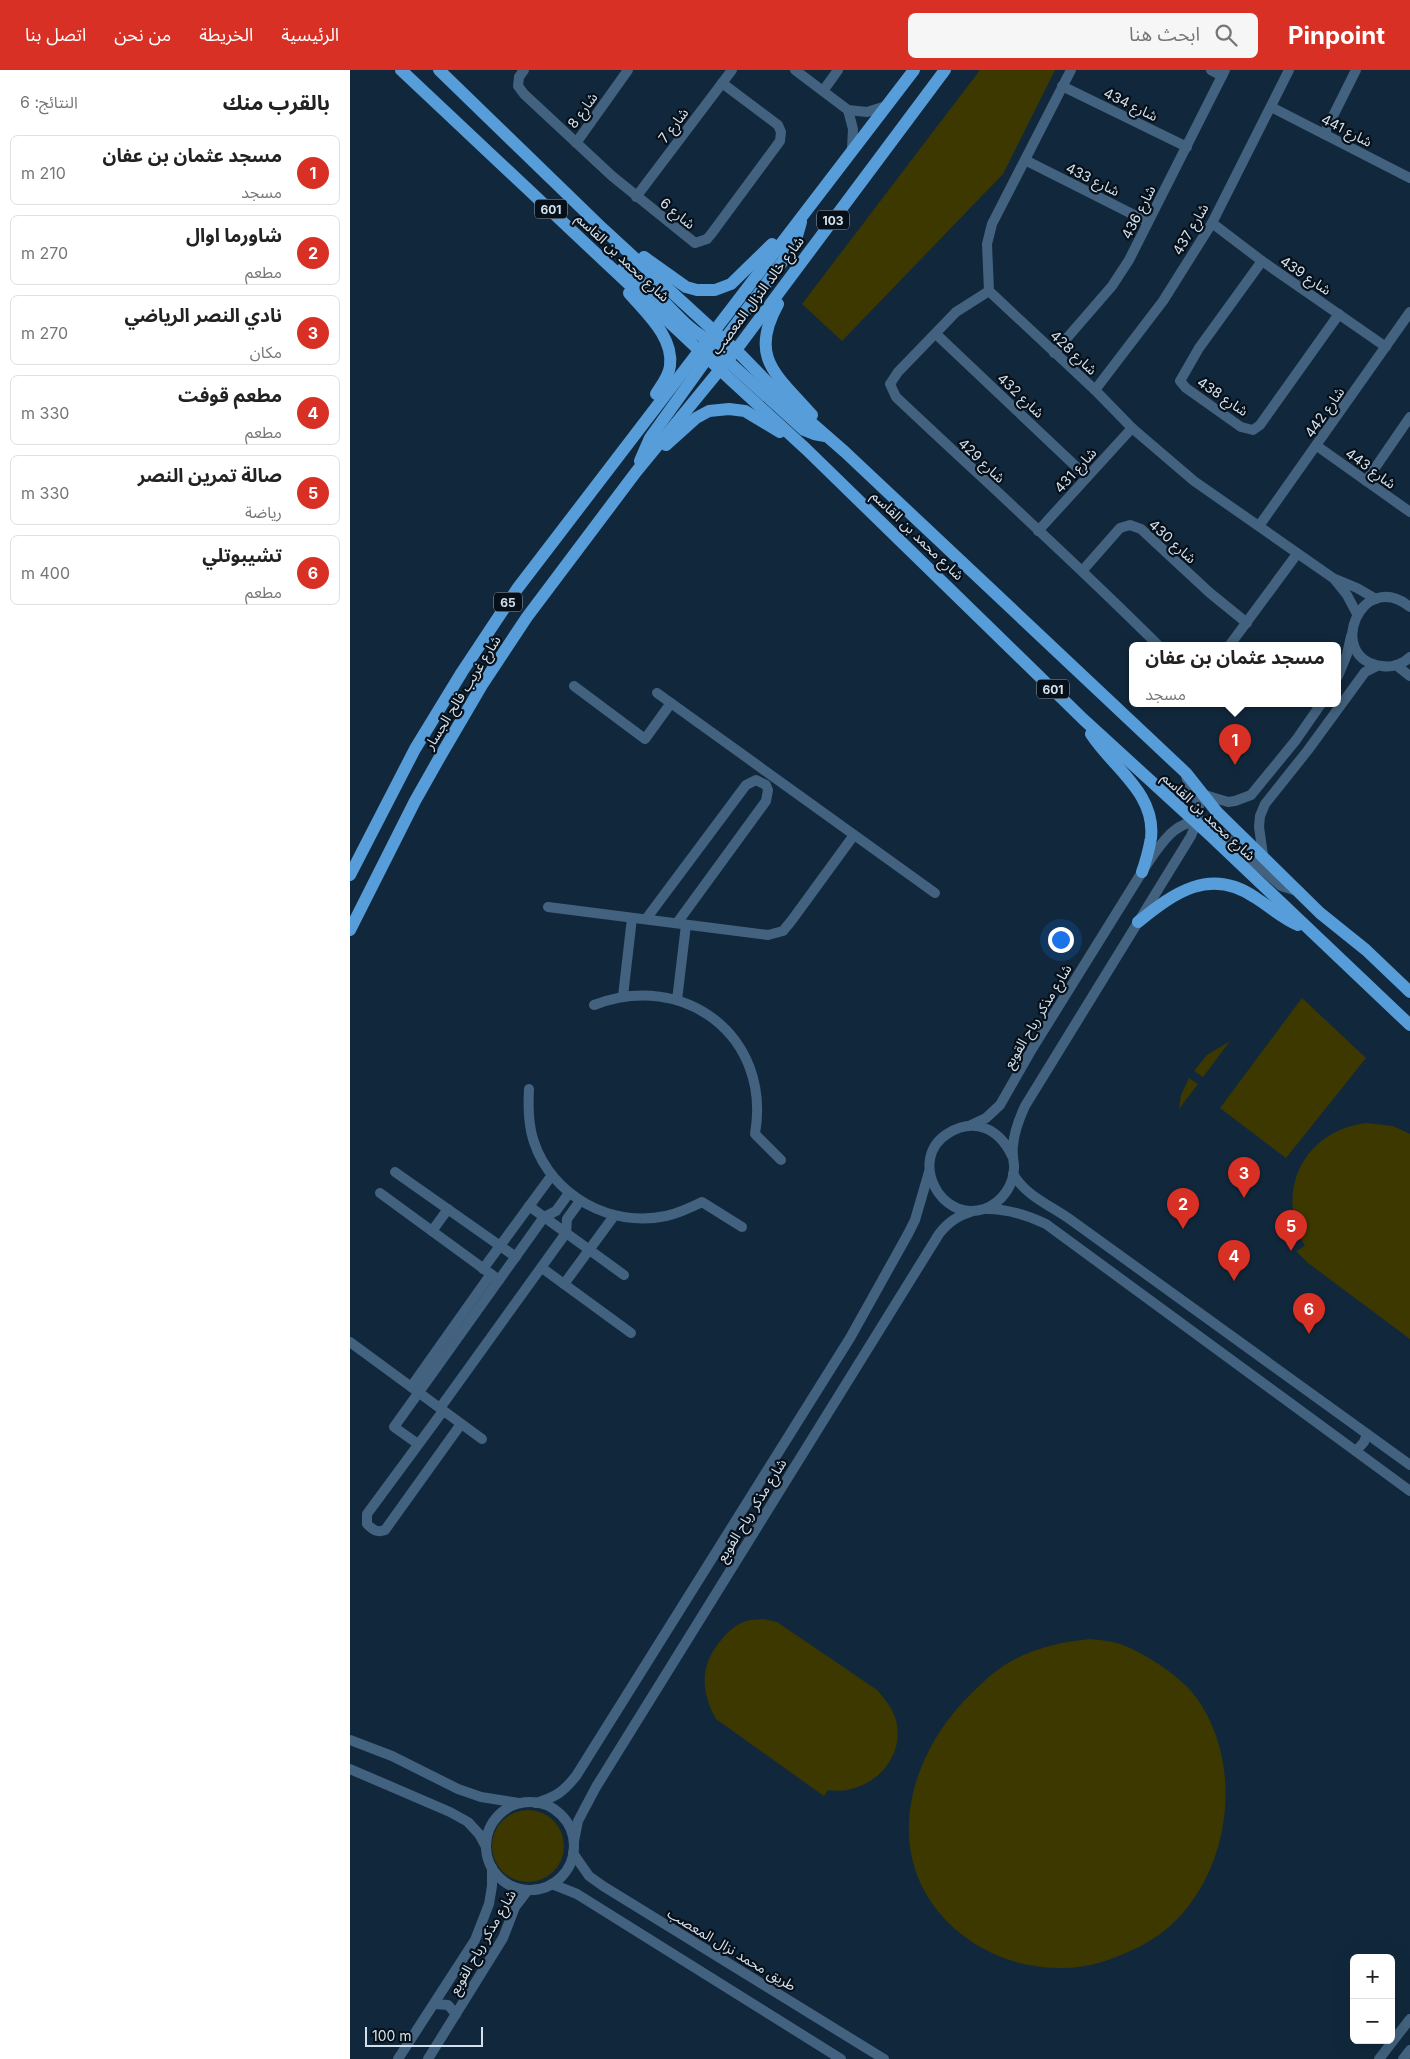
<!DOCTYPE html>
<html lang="ar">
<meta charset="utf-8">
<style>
body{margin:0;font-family:Inter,"Noto Sans Arabic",sans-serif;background:#f6f6f6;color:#222;direction:rtl}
.controls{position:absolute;right:15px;bottom:15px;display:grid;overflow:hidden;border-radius:8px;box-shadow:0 5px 20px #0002}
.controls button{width:45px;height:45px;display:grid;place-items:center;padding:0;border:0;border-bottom:1px solid #e0e0e0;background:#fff;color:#222;font:25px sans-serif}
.scale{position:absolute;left:15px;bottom:12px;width:118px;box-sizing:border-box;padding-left:5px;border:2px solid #d3e1ee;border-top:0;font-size:14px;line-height:18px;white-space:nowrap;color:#d3e1ee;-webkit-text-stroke:4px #071019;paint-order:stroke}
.you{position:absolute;left:710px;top:869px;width:18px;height:18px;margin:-12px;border:4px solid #fff;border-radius:50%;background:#1a73e8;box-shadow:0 0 0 8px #1a73e833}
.badge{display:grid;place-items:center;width:32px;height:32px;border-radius:50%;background:#d93025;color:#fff;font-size:16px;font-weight:700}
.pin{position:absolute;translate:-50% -41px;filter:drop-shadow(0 1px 2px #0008)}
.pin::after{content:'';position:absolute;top:26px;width:18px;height:15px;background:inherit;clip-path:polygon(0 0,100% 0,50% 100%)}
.popup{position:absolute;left:779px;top:572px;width:212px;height:65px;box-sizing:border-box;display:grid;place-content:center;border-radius:8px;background:#fff;filter:drop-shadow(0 1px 4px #0005);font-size:16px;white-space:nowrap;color:#767676}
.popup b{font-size:19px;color:#222}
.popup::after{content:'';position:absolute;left:50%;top:100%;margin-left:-10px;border:10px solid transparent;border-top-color:#fff}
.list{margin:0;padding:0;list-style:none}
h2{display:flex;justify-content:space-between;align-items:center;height:65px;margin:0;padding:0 20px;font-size:21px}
h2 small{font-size:16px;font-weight:400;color:#767676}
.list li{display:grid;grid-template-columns:32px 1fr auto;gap:15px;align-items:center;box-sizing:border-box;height:70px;margin:0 10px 10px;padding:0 10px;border:1px solid #e0e0e0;border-radius:8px}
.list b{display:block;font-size:19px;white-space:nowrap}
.list p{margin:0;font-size:16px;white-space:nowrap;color:#767676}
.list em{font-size:16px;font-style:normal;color:#767676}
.icon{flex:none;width:28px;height:28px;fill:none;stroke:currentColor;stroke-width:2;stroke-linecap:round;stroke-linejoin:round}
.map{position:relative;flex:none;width:1060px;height:1989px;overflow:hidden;direction:ltr}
header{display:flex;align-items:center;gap:30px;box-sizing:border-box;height:70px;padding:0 25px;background:#d93025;color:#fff}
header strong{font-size:24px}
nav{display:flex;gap:28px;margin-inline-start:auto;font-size:18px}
.search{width:350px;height:45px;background:#f6f6f6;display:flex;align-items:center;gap:12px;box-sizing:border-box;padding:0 18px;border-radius:8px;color:#767676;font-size:19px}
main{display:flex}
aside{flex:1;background:#fff}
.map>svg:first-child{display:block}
.green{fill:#3d3800}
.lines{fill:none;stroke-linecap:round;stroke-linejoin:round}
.minor{stroke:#42627f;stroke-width:10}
.major{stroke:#579dd9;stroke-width:12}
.labels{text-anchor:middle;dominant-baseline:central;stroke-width:4.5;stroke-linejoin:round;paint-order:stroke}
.shield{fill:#071019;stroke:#96a2ae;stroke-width:1}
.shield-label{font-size:12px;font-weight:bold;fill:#d3e1ee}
.street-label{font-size:14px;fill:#d3e1ee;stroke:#071019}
</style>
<header>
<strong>Pinpoint</strong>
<div class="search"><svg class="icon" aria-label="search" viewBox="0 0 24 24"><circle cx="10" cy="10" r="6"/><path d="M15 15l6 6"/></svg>ابحث هنا</div>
<nav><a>الرئيسية</a><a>الخريطة</a><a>من نحن</a><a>اتصل بنا</a></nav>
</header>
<main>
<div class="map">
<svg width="1060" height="1989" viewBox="0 0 1060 1989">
<rect width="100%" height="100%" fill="#11283c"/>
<g class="green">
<path d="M630 0H705L653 104 492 271 452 234Z"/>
<path d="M952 928 1016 988 936 1088 870 1038Z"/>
<path d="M880 971 853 1007 844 1001 857 985Z"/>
<path d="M839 1008 848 1014 829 1039 831 1025Z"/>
<path d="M1016 1053 1043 1056 1060 1064V1269L958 1193 946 1181 955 1176C924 1122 953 1061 1016 1053Z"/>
<path d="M413 1549 427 1552 527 1620C533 1627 539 1634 543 1642 562 1685 520 1727 478 1720L474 1726 366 1649C350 1620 350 1594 372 1569 378 1562 385 1555 394 1552 399 1549 407 1550 413 1549Z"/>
<path d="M740 1569C750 1570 760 1571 770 1574 793 1582 825 1603 841 1621 896 1687 883 1801 819 1857 807 1867 794 1875 780 1881 756 1892 734 1899 707 1898 669 1897 634 1884 605 1859 533 1795 553 1698 612 1633 626 1619 641 1603 658 1593 684 1578 710 1572 740 1569Z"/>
<circle cx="178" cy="1776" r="36"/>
</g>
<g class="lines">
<g class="minor">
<path d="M174 0 169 7 168 16 174 24 262 106 345 173 357 169 362 163 430 71 431 62 428 55 372 13"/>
<path d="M445 0 498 40 517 42 536 36"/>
<path d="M721 0 642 154 637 174 639 221 745 320 782 358 844 411 983 508 1007 518 1026 529"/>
<path d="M861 0 872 6"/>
<path d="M712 16 837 77"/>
<path d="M473 21 488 0"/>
<path d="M921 37 1060 108"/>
<path d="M498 40 503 59 502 78"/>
<path d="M974 64 1006 0"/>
<path d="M226 73 278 0"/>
<path d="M675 90 798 152"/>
<path d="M286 127 382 0"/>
<path d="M862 153 912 191 1036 277"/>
<path d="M912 191 849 278 830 311 836 318 891 357 903 360 910 355 989 244"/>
<path d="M639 221 606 242 548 302 540 314 546 327C634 410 724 491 809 576"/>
<path d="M586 264 737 407"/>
<path d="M704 283 762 216 779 190 875 0"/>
<path d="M745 320 813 231 862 153 939 0"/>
<path d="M967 376 1060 442"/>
<path d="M1016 411 1060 347"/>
<path d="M909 456 1060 242"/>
<path d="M688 461 782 358"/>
<path d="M733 500 770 458 780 455 791 459 860 523 897 553"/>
<path d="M985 510 997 525 1007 544"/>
<path d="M1060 537C1011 497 974 589 1032 596 1042 598 1053 594 1060 587"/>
<path d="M879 576 947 484"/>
<path d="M1046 595 1060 606"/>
<path d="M988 606 997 584 1001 566"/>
<path d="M224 616 295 669 321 633"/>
<path d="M307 623 585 823"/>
<path d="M855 725 878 732 885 731 901 725 946 670 971 634"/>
<path d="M913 785 909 757 910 746 915 734 958 680 1015 602 1027 596"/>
<path d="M198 837 418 865 433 861 442 850 504 765"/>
<path d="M296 849 396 715 406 710 416 715 418 720 416 731 327 853"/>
<path d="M273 926 282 848"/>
<path d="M327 930 336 855"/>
<path d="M244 935C334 900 422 966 405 1064L431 1090"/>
<path d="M179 1019C178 1037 178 1055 184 1072 202 1126 261 1158 316 1146 329 1143 340 1138 352 1132L392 1157"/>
<path d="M621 1055 636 1048 650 1035 682 979 792 802C808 778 829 739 863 756L931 816 950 822"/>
<path d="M662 1086C649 1058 624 1047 597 1064 558 1089 590 1153 634 1139 652 1133 665 1114 664 1095 663 1088 662 1082 663 1076 664 1062 669 1049 675 1036L841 766C846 754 853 739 846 728 842 720 838 715 836 706"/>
<path d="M45 1102 166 1187"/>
<path d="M663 1104C677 1127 700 1135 721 1150L1060 1395"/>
<path d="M30 1123 149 1210"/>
<path d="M179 1136 274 1205"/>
<path d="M637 1139C658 1139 677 1145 696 1154L1060 1421"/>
<path d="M82 1161 98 1139"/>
<path d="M192 1198 281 1263"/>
<path d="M133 1199 202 1105"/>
<path d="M214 1214 264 1146"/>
<path d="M0 1272 132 1369"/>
<path d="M61 1317 141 1204"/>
<path d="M90 1338 216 1163 217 1149 230 1131"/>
<path d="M93 1341 17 1444V1454C23 1460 27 1463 35 1460L111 1354"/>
<path d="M68 1374 44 1357 194 1147 206 1141 219 1123"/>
<path d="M1006 1381 1014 1372 1017 1364"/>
<path d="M0 1670 42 1686 108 1719 131 1727 169 1733"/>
<path d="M0 1699 100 1742 118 1752 129 1764 136 1777"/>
<circle cx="180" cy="1776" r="44"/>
<path d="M186 1733C206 1727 213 1722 226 1706L500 1268 558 1164 565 1150 579 1102"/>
<path d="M224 1771 228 1751 246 1717 589 1164C599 1151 608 1146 623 1141"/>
<path d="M223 1783 239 1806 253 1816 534 1989"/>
<path d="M202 1814 227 1824 491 1989"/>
<path d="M85 1934 98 1935 106 1944"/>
<path d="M48 1989 125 1870 139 1834 142 1816V1798"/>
<path d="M78 1989 153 1868 165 1837 178 1820"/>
<path d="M1029 1989 1060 1949"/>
<path d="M1053 1989 1060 1980"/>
</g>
<g class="major">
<path d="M51 0 369 299 456 379 733 649 861 766 1060 955"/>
<path d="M89 0 252 158 364 261 386 280 432 327 495 382 836 703 867 742 970 843 1016 880 1060 922"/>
<path d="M294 187 336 217 347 220H365L381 214 422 174"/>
<path d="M271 200C308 213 327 257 363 272"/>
<path d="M279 223C296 243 324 267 320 296 319 306 311 316 306 324"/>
<path d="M428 234C398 288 427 305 462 345"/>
<path d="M370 284 454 360 464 364 475 366"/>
<path d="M369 299 367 286 374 270 433 191 447 166 451 152"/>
<path d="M316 375 346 348 359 341 379 339 395 341 430 362"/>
<path d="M290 391 300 368 361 283"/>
<path d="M741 664C763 698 806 723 801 768 799 779 796 791 792 802"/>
<path d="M0 805 65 679 112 602 167 519 564 0"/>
<path d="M788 852C824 823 860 796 906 828 920 837 932 848 948 855"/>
<path d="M0 860 65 731 91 685 132 615 177 547 286 402 386 280 595 0"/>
</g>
</g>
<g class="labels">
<g class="shield">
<rect x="185" y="129.5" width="32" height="19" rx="4"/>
<rect x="467" y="140.5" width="32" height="19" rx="4"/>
<rect x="144" y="522.5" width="28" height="19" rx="4"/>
<rect x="687" y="609.5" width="32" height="19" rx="4"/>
</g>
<g class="shield-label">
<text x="201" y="139">601</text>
<text x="483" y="150">103</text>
<text x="158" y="532">65</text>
<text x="703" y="619">601</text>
</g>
<g class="street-label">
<text transform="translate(781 34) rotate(26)">شارع 434</text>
<text transform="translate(232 40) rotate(-54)">شارع 8</text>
<text transform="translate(323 55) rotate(-53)">شارع 7</text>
<text transform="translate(997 60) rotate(27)">شارع 441</text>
<text transform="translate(743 109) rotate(26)">شارع 433</text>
<text transform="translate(788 142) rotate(-63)">شارع 436</text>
<text transform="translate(328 143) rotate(39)">شارع 6</text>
<text transform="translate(840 159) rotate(-60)">شارع 437</text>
<text transform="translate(273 187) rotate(43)">شارع محمد بن القاسم</text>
<text transform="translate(956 205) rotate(34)">شارع 439</text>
<text transform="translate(407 225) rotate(-53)">شارع خالد النزال المعصب</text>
<text transform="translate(724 282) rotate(43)">شارع 428</text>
<text transform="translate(671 325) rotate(43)">شارع 432</text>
<text transform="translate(873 326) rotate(34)">شارع 438</text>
<text transform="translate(974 342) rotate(-55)">شارع 442</text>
<text transform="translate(632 390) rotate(43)">شارع 429</text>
<text transform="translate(1021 398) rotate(36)">شارع 443</text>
<text transform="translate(725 400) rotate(-48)">شارع 431</text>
<text transform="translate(568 465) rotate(44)">شارع محمد بن القاسم</text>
<text transform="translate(823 471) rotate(42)">شارع 430</text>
<text transform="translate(112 622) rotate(-58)">شارع غريب فالح الجسار</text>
<text transform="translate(859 746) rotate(43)">شارع محمد بن القاسم</text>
<text transform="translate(687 946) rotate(-59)">شارع مذكر رباح القوبع</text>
<text transform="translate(401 1440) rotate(-58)">شارع مذكر رباح القوبع</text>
<text transform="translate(132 1872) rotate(-60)">شارع مذكر رباح القوبع</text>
<text transform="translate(382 1879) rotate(31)">طريق محمد نزال المعصب</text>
</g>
</g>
</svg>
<div class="controls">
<button>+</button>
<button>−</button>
</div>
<div class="scale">100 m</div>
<div class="you"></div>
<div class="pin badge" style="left:885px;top:695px">1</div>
<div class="popup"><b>مسجد عثمان بن عفان</b>مسجد</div>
<div class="pin badge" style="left:833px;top:1159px">2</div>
<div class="pin badge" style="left:894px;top:1128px">3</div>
<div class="pin badge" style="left:884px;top:1211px">4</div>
<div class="pin badge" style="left:941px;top:1181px">5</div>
<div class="pin badge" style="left:959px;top:1264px">6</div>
</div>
<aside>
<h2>بالقرب منك<small>النتائج: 6</small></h2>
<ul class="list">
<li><span class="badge">1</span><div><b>مسجد عثمان بن عفان</b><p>مسجد</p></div><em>210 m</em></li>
<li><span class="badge">2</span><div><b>شاورما اوال</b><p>مطعم</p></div><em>270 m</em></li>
<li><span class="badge">3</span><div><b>نادي النصر الرياضي</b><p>مكان</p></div><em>270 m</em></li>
<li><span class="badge">4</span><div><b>مطعم قوفت</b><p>مطعم</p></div><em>330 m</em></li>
<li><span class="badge">5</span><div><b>صالة تمرين النصر</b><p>رياضة</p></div><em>330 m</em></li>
<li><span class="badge">6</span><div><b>تشيبوتلي</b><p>مطعم</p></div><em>400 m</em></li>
</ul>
</aside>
</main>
